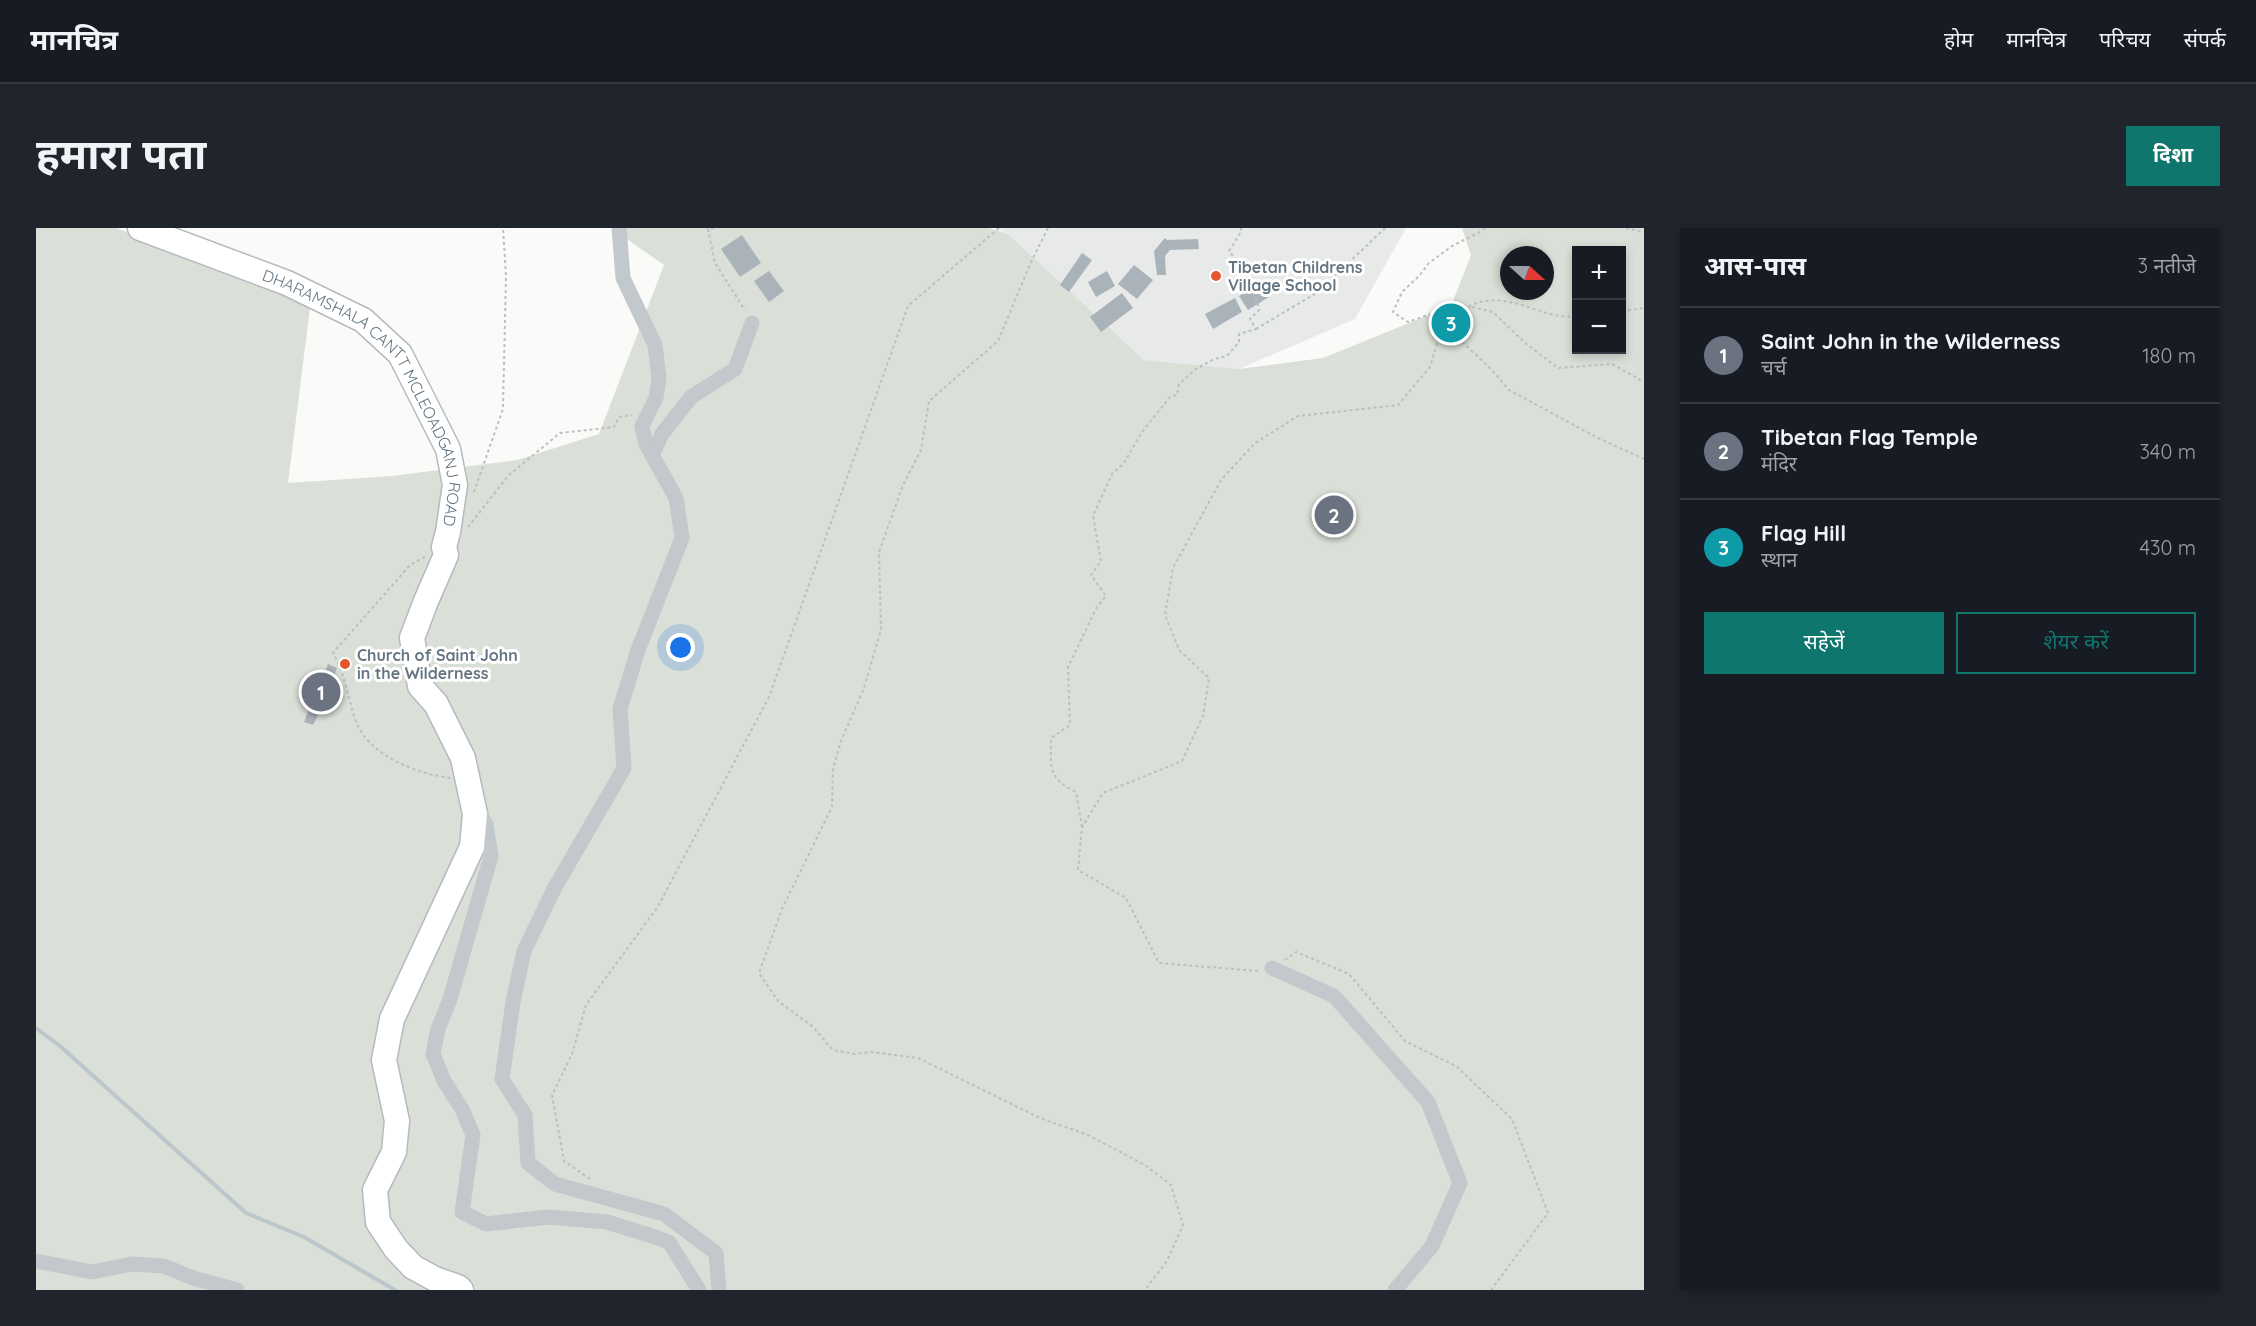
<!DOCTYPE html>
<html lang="hi">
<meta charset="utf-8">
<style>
body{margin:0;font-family:Quicksand,"Noto Sans Devanagari",sans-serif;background:#20242c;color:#f1f3f6}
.controls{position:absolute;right:18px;top:18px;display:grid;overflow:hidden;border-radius:0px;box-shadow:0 3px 9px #0003}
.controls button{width:54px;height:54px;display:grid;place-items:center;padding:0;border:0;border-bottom:2px solid #363941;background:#171b24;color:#f1f3f6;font:30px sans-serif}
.compass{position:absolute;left:1464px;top:18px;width:54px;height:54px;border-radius:50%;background:#171b24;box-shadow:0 3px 9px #0003;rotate:111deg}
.you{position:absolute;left:645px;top:420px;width:21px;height:21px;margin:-15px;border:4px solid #fff;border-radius:50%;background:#1a73e8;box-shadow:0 0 0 9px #1a73e833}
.badge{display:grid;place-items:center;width:39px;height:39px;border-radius:50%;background:#0f766e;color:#fff;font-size:20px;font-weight:700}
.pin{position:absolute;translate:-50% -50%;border:3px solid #fff;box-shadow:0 2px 6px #0006}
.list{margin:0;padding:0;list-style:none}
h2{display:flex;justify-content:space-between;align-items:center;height:78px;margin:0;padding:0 24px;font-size:26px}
h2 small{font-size:20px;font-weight:400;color:#9ea1a6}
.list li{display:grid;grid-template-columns:39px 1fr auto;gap:18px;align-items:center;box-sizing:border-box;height:96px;padding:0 24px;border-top:2px solid #363941}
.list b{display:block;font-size:22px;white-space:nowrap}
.list p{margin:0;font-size:20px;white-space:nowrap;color:#9ea1a6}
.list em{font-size:20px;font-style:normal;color:#9ea1a6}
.actions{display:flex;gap:12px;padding:18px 24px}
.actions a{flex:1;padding:14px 0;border:2px solid #0f766e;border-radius:0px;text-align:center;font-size:21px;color:#0f766e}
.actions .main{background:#0f766e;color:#fff}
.map{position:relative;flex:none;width:1608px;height:1062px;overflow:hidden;border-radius:0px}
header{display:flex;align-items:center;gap:36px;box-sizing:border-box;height:84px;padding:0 30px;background:#171b24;border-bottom:2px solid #363941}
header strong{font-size:28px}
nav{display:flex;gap:33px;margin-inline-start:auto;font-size:21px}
.intro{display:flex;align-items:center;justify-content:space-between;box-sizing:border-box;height:144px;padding:0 36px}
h1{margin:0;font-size:42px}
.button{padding:15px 27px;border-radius:0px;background:#0f766e;color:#fff;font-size:21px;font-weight:700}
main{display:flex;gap:36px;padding:0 36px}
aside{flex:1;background:#171b24;border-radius:0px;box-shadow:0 3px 9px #0003}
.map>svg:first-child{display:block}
.built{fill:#e8e9e9}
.green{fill:#dadfd7;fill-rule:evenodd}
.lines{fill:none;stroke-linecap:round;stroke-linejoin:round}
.stream{stroke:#bbc7cb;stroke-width:4}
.building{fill:#aab3b9}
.primary-casing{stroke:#b5babe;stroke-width:27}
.path{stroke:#bbbfc2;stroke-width:2;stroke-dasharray:3 3;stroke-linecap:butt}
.minor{stroke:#c3c8cc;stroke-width:15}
.primary{stroke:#fff;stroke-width:24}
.poi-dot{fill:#e4572e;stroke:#fff;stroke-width:2}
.labels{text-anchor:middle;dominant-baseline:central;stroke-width:6;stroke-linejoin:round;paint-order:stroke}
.poi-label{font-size:16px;font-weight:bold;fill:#657683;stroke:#fff;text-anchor:start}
.street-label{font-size:16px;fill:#657683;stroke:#fff}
</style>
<header>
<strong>मानचित्र</strong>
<nav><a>होम</a><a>मानचित्र</a><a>परिचय</a><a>संपर्क</a></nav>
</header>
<div class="intro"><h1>हमारा पता</h1><a class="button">दिशा</a></div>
<main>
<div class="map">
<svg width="1608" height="1062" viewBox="0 0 1608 1062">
<rect width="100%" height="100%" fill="#fafaf8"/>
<path class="built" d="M959 0H1370L1319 91 1203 141 1108 132 972 6Z"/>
<path class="green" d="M0 0H80L275 72 252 255 356 248 481 232 563 206 628 37 575 0H953L972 6 1108 132 1203 141 1287 130 1415 78 1435 27 1426 0H1608V1062H0ZM1540 22H1586V122H1540ZM1473 27H1509V63H1473Z"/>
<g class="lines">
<path class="stream" d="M0 800 24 818 210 985 268 1009 359 1062"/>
</g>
<g class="building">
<path d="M706 7 725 35 704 49 685 21Z"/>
<path d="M1129 10 1131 12 1162 11 1163 21 1134 22 1129 28 1130 47H1121L1118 23Z"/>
<path d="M1046 25 1056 32 1033 64 1024 57Z"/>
<path d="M1098 37 1117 52 1101 71 1082 56Z"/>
<path d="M733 43 748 63 733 74 718 53Z"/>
<path d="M1071 43 1079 58 1060 69 1052 54Z"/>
<path d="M1223 55 1233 69 1212 82 1203 68Z"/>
<path d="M1086 65 1097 80 1065 104 1054 89Z"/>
<path d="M1199 70 1206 84 1177 101 1169 86Z"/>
<path d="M292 436 301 440 298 448 302 449 286 486 283 485 277 497 268 494 273 481 268 479 283 442 289 444Z"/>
</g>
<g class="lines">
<g class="primary-casing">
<g id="primary">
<path id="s1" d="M104 0 251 55 327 92 364 126 412 221 419 257 412 304 408 319 410 327 390 373 376 410 384 458 400 476 427 530 439 586 436 619 356 791 348 832 361 893 358 924 339 962 342 994 360 1021 377 1039 399 1051 422 1059 425 1062"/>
</g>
</g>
<g class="path">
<path d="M678 0 672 1 679 35 709 82"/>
<path d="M1012 0 995 34 962 113 893 173 885 222 867 257 843 324 845 402 828 460 805 513 797 541 796 579 746 681 723 745 742 773 776 798 797 822 819 826 835 824 882 830 1004 890 1052 907 1109 937 1135 957 1147 997 1131 1033 1109 1062"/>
<path d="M1449 0 1444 4 1416 18 1393 35 1384 47 1366 64 1357 84 1372 94 1400 84 1407 96 1456 142 1473 162 1562 210 1608 231"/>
<path d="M1590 0 1608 4"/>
<path d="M1436 79 1457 84 1488 114 1522 140 1576 136 1608 154"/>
<path d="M1586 83 1608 80"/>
<path d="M1220 101 1282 64 1349 0"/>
<path d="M438 264 467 181 470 48 467 0"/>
<path d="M432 299 473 247 524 205 578 199 583 189 596 187"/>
<path d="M389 329 374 337 297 425C310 448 311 467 319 491 332 528 379 545 414 550"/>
<path d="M1046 599 1040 564C1011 550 1015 539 1015 510L1034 497 1032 439 1061 379 1070 368 1055 347 1065 333 1057 288 1076 246 1088 235 1106 204 1134 169 1141 167 1143 156 1160 141 1178 131 1191 128 1203 114V106L1220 101 1214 91 1223 82C1221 69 1214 61 1211 49L1196 44 1201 33 1193 23 1205 4V0"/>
<path d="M1249 732 1260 724 1313 746 1369 813 1420 838 1476 891 1512 985 1455 1062"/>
<path d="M1222 743 1123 735 1090 670 1042 642 1046 599 1067 565 1146 533 1167 488 1173 450 1143 422 1129 387 1137 340 1185 252 1219 215 1262 188 1362 177 1394 139 1407 96C1418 89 1432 77 1444 74 1482 66 1506 92 1540 88"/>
<path d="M554 951 528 933 516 867 536 826 550 777 621 680 733 469 872 78 963 0"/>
</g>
<g class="minor">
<path d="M583 0 587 50 619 117 623 150 620 170 606 198 610 216 640 270 646 310 602 422 584 481 588 540 518 661 488 723 477 774 466 851 489 887 492 935 519 956 628 986 680 1025 683 1062"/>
<path d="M616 227 626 206 655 169 699 141 716 95"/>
<path d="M441 579 450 597 455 628 414 771 402 801 397 826 408 853 426 881 437 907 426 984 450 996 513 989 571 994 616 1008 633 1014 663 1062"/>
<path d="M1236 740 1298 768 1392 874 1424 955 1396 1018 1359 1062"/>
<path d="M0 1033 56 1044 96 1036 128 1038 157 1050 201 1062"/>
</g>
<use href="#primary" class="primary"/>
</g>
<g class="poi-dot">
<circle cx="1180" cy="48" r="6"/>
<circle cx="309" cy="436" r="6"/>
</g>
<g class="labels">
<g class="poi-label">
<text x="1192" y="39">Tibetan Childrens<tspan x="1192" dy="18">Village School</tspan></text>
<text x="321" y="427">Church of Saint John<tspan x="321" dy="18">in the Wilderness</tspan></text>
</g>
<g class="street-label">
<text stroke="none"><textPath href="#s1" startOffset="304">DHARAMSHALA CANTT MCLEOADGANJ ROAD</textPath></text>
</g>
</g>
</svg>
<div class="controls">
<button>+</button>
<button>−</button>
</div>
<svg class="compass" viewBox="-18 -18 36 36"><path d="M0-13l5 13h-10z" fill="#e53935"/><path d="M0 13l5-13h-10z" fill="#9ea1a6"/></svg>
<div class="you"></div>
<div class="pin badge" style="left:285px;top:464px;background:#6b7280">1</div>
<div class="pin badge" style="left:1298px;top:287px;background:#6b7280">2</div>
<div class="pin badge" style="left:1415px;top:95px;background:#0f9aa8">3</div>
</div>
<aside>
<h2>आस-पास<small>3 नतीजे</small></h2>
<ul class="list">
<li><span class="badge" style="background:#6b7280">1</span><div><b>Saint John in the Wilderness</b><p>चर्च</p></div><em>180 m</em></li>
<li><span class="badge" style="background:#6b7280">2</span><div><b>Tibetan Flag Temple</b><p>मंदिर</p></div><em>340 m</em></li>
<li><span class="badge" style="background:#0f9aa8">3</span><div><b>Flag Hill</b><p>स्थान</p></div><em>430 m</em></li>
</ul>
<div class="actions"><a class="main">सहेजें</a><a>शेयर करें</a></div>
</aside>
</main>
